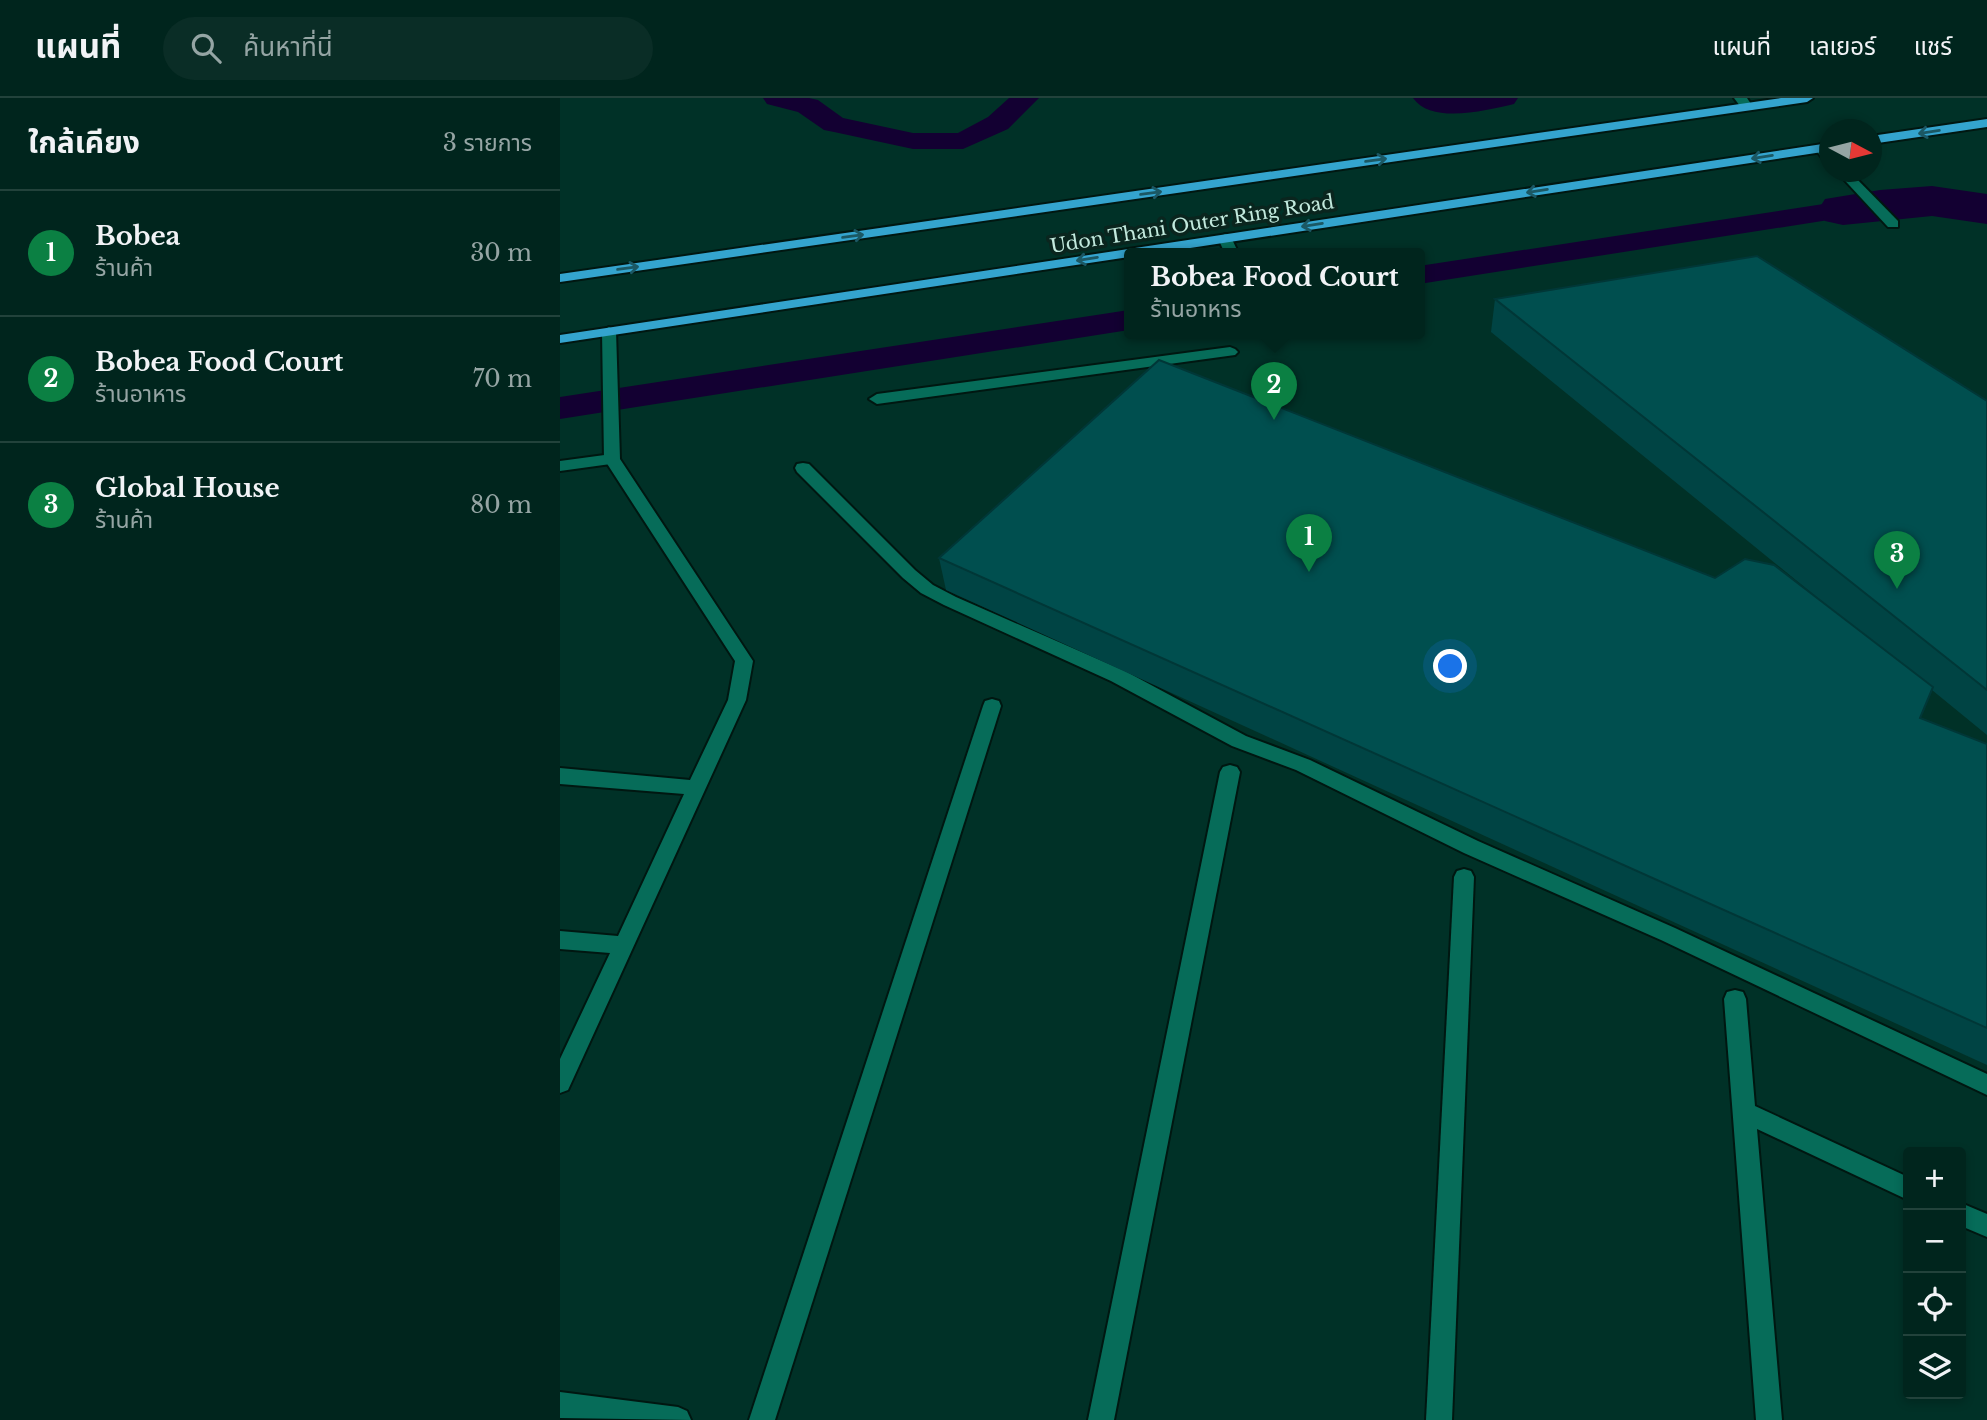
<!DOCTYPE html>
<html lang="th">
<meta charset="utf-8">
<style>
body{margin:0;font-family:"Libre Baskerville","Noto Sans Thai",serif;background:#0a2d26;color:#f1f3f6}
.controls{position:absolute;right:21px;bottom:21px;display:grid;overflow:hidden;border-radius:7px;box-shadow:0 4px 10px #0003}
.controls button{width:63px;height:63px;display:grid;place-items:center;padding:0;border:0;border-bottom:2px solid #22423b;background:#00251d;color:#f1f3f6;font:35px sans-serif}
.compass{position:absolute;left:1259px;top:21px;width:63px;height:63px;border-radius:50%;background:#00251d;box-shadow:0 4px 10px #0003;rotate:97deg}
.you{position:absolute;left:891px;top:569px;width:24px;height:24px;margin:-18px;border:5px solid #fff;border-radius:50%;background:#1a73e8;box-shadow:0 0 0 10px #1a73e833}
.badge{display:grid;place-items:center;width:46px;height:46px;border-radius:50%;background:#0b8043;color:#fff;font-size:23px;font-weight:700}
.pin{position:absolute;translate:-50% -58px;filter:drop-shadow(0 2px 4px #0008)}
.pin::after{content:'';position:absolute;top:37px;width:24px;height:21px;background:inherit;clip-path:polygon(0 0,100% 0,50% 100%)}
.popup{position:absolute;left:564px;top:150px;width:301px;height:91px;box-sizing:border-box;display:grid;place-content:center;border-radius:7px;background:#00251d;filter:drop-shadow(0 2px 5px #0005);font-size:23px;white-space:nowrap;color:#95a5a4}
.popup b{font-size:26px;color:#f1f3f6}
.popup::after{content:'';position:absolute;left:50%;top:100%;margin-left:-14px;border:14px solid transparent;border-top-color:#00251d}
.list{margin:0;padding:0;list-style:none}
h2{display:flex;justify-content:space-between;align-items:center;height:91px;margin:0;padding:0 28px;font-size:30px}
h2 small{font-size:23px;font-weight:400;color:#95a5a4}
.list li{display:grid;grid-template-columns:46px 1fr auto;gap:21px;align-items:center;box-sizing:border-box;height:126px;padding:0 28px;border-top:2px solid #22423b}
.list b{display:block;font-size:26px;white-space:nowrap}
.list p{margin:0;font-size:23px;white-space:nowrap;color:#95a5a4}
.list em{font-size:23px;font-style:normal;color:#95a5a4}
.icon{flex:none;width:38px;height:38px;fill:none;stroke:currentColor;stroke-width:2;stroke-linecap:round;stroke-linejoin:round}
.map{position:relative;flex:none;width:1427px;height:1322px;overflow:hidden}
header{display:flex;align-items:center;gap:42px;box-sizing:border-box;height:98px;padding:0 35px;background:#00251d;border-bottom:2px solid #22423b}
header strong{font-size:33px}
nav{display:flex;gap:38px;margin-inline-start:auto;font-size:24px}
.search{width:490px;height:63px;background:#0a2d26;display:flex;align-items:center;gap:18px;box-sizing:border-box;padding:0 24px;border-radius:38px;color:#95a5a4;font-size:26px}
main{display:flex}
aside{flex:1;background:#00251d}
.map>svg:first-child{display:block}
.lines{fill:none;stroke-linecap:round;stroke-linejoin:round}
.canal{fill:#130032;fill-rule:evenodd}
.river{fill:#130032;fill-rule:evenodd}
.service-casing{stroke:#001711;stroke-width:4}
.minor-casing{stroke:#001711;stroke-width:4}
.trunk-casing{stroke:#001711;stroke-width:4}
.service{fill:#066c59;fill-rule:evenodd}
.minor{fill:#066c59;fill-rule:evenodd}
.trunk{fill:#34a4ce;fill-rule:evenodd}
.wall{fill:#044}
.building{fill:#004f4f;stroke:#003737;stroke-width:2}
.oneway{stroke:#1b5864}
.labels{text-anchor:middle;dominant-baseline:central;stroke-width:7;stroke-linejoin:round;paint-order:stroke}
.far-street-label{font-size:19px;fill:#c2e9dd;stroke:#0a251e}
</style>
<header>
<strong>แผนที่</strong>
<div class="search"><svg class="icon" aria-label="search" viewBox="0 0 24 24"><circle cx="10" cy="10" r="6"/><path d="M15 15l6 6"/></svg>ค้นหาที่นี่</div>
<nav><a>แผนที่</a><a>เลเยอร์</a><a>แชร์</a></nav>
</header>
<main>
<aside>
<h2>ใกล้เคียง<small>3 รายการ</small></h2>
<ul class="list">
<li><span class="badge">1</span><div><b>Bobea</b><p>ร้านค้า</p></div><em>30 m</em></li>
<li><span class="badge">2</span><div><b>Bobea Food Court</b><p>ร้านอาหาร</p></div><em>70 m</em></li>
<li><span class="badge">3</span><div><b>Global House</b><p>ร้านค้า</p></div><em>80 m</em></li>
</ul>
</aside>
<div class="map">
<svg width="1427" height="1322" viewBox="0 0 1427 1322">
<rect width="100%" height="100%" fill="#003127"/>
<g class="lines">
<g class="canal">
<path d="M203 0H249L258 2 283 20 353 35H398L428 19 449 0H479L448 31 403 51H353L274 34 264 32 238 14 207 6Z"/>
<path d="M853 0H958L954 6C927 12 872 27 853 0Z"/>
<path d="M1283 103 1294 106 1298 112 1294 118 859 186V168Z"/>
<path d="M569 212V232L0 321V299Z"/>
</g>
<path class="river" d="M1372 88 1427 96V126L1372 118 1283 127 1265 123 1258 112 1265 101 1320 92Z"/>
<g class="service-casing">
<g id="service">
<path d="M1174 0H1187L1193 9 1191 12H1183Z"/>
<path d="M1261 46 1269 52V63L1264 62 1254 50Z"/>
<path d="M1277 74H1290L1338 123V129H1328Z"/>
<path d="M665 136 670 137 679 156H665L658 140Z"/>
<path d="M670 249 675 251 678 254 675 257 317 306 309 301 317 296Z"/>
<path d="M52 356 60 361 58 365 0 373V363Z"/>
<path d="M243 365 249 366 355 472 373 487 396 499 565 573 686 638 750 662 918 743 1115 830 1427 976V997L1101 842 904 755 736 672 672 648 551 583 384 507 361 495 343 480 237 374 235 370 237 366Z"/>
</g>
</g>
<g class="minor-casing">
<g id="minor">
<path d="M49 229 56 233 60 361 193 563 186 602 8 992 0 995V961L50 855 0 851V833L58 838 124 696 0 686V670L130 682 168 602 175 563 44 361 42 233Z"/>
<path d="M432 601 439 603 441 608 215 1322H189L423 608 425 603Z"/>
<path d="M670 667 677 669 680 674 554 1322H528L660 674 663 669Z"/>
<path d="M904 771 911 773 914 779 892 1322H866L894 779 897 773Z"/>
<path d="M1175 892 1183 894 1186 901 1195 1008 1348 1079V1102L1197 1031 1222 1322H1196L1164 901 1167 894Z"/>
<path d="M1401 1105 1427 1116V1139L1401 1128Z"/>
<path d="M0 1294 118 1309 127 1313 131 1322 0 1320Z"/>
</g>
</g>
<g class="trunk-casing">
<g id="trunk">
<path d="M1221 0H1253L1247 4 0 184V176Z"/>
<path d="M1427 21V29L1311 46V38Z"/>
<path d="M1269 45V53L591 156H569V159L0 245V237Z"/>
</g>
</g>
<use href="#service" class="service"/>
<use href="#minor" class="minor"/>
<use href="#trunk" class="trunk"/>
</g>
<path class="wall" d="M935 201 1427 303V637L1372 592 1360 620 1427 646V967L386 492 379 460 1155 480 1280 518 931 234Z"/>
<g class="building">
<path d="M1197 158 1427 303V592L935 201Z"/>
<path d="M599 262 1155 480 1185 461 1214 467 1373 589 1360 620 1427 646V930L379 460Z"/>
</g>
<defs><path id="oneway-shaft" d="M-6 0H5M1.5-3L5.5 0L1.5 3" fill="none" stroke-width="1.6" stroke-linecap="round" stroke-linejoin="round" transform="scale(1.75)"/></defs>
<g class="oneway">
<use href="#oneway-shaft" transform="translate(1369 34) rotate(171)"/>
<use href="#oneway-shaft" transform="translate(1202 59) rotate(171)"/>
<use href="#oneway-shaft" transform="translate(816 62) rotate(-8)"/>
<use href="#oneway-shaft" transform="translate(977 93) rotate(171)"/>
<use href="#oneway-shaft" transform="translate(591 95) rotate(-8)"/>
<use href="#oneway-shaft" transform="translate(752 127) rotate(171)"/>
<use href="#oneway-shaft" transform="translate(293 138) rotate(-8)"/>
<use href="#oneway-shaft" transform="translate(527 161) rotate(171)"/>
<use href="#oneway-shaft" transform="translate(68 170) rotate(-8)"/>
</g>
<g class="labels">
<g class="far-street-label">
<text transform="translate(632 126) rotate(-9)">Udon Thani Outer Ring Road</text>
</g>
</g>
</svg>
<div class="controls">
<button>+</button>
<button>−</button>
<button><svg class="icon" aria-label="locate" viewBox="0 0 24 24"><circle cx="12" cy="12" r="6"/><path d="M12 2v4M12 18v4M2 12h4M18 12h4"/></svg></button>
<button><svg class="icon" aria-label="layers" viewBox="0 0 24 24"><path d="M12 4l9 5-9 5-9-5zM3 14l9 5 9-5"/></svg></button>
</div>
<svg class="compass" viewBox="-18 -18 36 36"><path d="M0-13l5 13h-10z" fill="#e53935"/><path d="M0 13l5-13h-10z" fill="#95a5a4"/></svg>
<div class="you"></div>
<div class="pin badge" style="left:749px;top:474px">1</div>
<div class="pin badge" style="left:714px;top:322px">2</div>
<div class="popup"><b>Bobea Food Court</b>ร้านอาหาร</div>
<div class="pin badge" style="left:1337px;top:491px">3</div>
</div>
</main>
